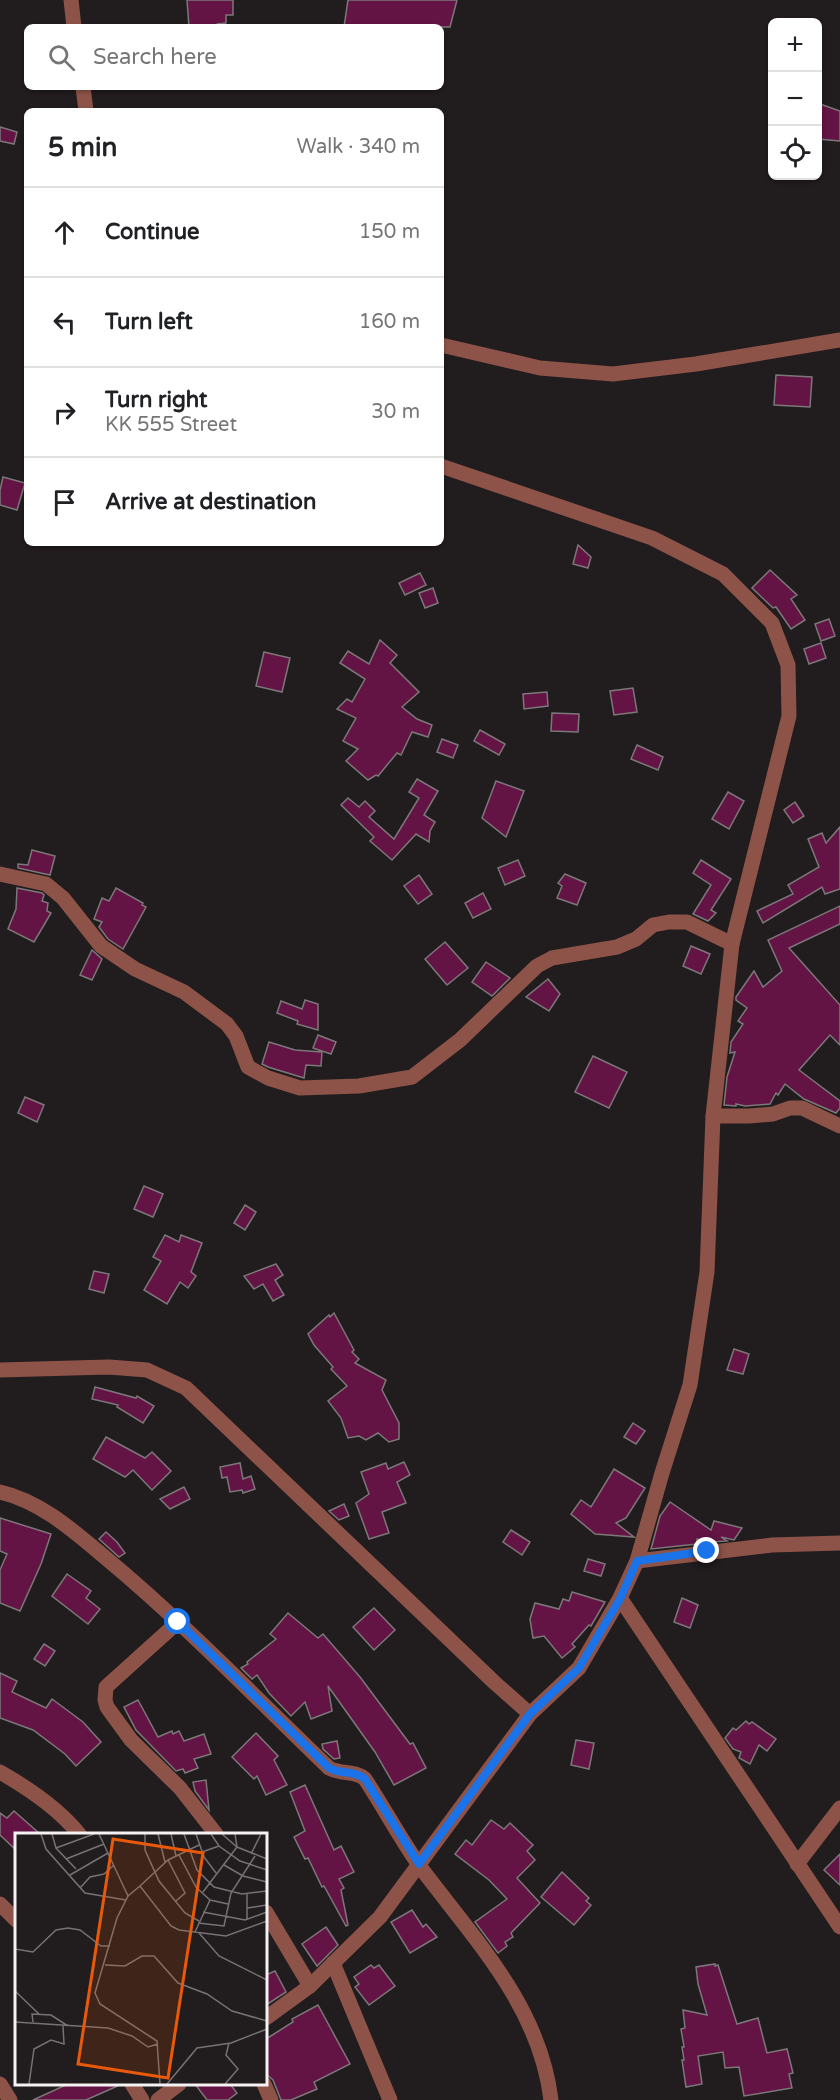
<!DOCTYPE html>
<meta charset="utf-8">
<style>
body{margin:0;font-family:"Varela Round",sans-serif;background:#f2f2f2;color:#202124}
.controls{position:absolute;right:18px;top:18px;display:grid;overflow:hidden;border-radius:9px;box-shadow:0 2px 4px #0004}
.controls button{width:54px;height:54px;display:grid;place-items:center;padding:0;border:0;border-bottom:2px solid #e0e0e0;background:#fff;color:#202124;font:30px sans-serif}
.stop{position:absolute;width:18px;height:18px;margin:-14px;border:4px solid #1a73e8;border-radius:50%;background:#fff}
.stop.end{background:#1a73e8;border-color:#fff;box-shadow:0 2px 6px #0008}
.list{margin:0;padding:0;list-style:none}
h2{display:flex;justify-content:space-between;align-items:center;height:78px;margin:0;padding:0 24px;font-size:26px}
h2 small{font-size:20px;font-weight:400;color:#757577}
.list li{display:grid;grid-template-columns:39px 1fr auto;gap:18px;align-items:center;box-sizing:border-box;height:90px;padding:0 24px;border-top:2px solid #e0e0e0}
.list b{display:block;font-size:22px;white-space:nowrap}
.list p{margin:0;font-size:20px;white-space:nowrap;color:#757577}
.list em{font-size:20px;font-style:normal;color:#757577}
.icon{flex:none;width:33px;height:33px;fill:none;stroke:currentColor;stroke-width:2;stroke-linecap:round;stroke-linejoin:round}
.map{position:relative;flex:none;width:840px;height:2100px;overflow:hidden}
.search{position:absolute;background:#fff;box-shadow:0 2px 4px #0004;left:24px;top:24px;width:420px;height:66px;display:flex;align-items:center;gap:15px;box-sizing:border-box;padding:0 21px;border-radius:9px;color:#757577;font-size:22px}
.panel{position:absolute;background:#fff;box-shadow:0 2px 4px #0004;left:24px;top:108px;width:420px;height:438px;border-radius:9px}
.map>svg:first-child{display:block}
.building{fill:#631444;stroke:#7c7779;stroke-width:1.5}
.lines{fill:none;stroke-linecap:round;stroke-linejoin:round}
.street{stroke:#8e5348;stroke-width:15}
.route{stroke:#1a73e8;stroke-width:8}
.inset-road{fill:none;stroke:#767273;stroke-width:1.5}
.view{fill:#e8590c;fill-opacity:0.15;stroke:#e8590c;stroke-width:3}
.inset-edge{fill:none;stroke:#f6f2f3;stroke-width:3}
</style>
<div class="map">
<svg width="840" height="2100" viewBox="0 0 840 2100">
<rect width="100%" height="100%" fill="#211c1d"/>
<g class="building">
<path d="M187 0H233V15H226V23L217 24 216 27H189Z"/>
<path d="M348 0H457L450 27H344Z"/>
<path d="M820 104 840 111V141L818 139V113Z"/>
<path d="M0 127 17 132 14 144 0 141Z"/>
<path d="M776 375 812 377 810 407 774 405Z"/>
<path d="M3 477 25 483 17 510 0 505V490Z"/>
<path d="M578 545 591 557 588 568 573 564Z"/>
<path d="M770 570 797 595 791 599 805 620 791 629 776 607 773 608 752 588Z"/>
<path d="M420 573 426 585 405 595 399 583Z"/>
<path d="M433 588 438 603 425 608 419 593Z"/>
<path d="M829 619 835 636 821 641 815 624Z"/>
<path d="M380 640 397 655 390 663 419 692 402 707 417 719 432 725 428 737 412 732 401 755 397 753 378 776 376 775 368 780 346 761 358 749 343 741 356 718 337 709 347 699 352 702 365 679 340 663 348 651 369 664Z"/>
<path d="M821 643 826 658 809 664 804 649Z"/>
<path d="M264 652 290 658 282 692 256 686Z"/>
<path d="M633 688 637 712 614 715 610 691Z"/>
<path d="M547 692 548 706 524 709 523 694Z"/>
<path d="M552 713 579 714 578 732 551 731Z"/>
<path d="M480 730 505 744 499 755 474 741Z"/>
<path d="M442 739 458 745 453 758 437 752Z"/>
<path d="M637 745 663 757 658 770 631 759Z"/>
<path d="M417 779 438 791 424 815 435 822 430 831 429 842 416 834 392 860 370 841 374 837 341 805 348 798 359 807 365 801 375 811 369 817 394 839 419 798 409 792Z"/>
<path d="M496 781 524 791 506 837 482 818Z"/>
<path d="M728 792 744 801 729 829 712 819Z"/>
<path d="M795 802 804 816 793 823 784 810Z"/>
<path d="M840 827V889L825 894 822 887 763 923 757 911 793 894 788 885 819 867 808 839 822 833 826 843Z"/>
<path d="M32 850 55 856 50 875 18 868V864L28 865Z"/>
<path d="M518 860 525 876 505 885 498 868Z"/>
<path d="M701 860 731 879 711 910 716 913 708 921 693 914 711 885 693 873Z"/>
<path d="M565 874 586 883 577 905 557 898 562 886 558 883Z"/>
<path d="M419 875 432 894 418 904 404 886Z"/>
<path d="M17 888 42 893 44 895 42 901 48 903 47 911 51 913 34 942 8 929 16 909Z"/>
<path d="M116 888 143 903 142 905 146 907 123 949 108 939 99 927 102 922 94 919 102 898 109 901Z"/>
<path d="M483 893 491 909 473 918 465 903Z"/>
<path d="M840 906V924L789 948 840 1005V1045L830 1035 799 1070 840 1101V1108L836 1113 804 1099 785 1084 778 1095 776 1093 770 1104 745 1106 736 1104V1106L724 1105 727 1077 735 1052 730 1053 731 1042 743 1024 738 1021 747 1008 736 1000V997L754 971 763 987 782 971 768 940Z"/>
<path d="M445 942 468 968 447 985 425 959Z"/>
<path d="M691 946 710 954 701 974 683 966Z"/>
<path d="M92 950 102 959 92 980 80 975Z"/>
<path d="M486 962 510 978 492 996 472 982Z"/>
<path d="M548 979 560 994 549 1011 526 997Z"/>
<path d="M305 1000 318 1004V1030L297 1024 298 1021 277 1013 281 1001 302 1009Z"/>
<path d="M318 1035 336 1042 331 1054 313 1048Z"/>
<path d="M269 1042 295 1050 322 1052 321 1066 306 1065 304 1078 268 1067 262 1064Z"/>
<path d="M593 1056 627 1072 609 1108 575 1092Z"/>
<path d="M25 1097 44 1105 37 1122 18 1113Z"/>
<path d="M144 1186 163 1194 153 1217 134 1209Z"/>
<path d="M245 1205 256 1212 245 1230 234 1223Z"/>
<path d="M165 1235 179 1242 181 1235 202 1243 191 1272 196 1276 188 1288 180 1282 167 1304 144 1290 161 1261 153 1257Z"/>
<path d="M276 1264 283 1275 275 1280 284 1295 273 1301 263 1284 254 1289 244 1276Z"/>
<path d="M94 1271 109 1274 104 1293 89 1289Z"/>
<path d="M334 1313 354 1350 352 1352 359 1359 355 1363 386 1380 382 1390 399 1423V1439L389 1442 378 1433 366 1440 359 1436 348 1438 341 1418 328 1401 347 1386 331 1369 333 1367 314 1345 308 1334 329 1315 330 1317Z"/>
<path d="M734 1349 749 1354 743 1374 727 1370Z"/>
<path d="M95 1387 136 1398 137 1396 154 1406 143 1423 117 1407 118 1405 92 1399Z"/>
<path d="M633 1423 645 1431 636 1444 624 1437Z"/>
<path d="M106 1437 145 1458 152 1452 171 1471 152 1490 133 1470 125 1477 93 1459Z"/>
<path d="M404 1462 410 1475 397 1482 406 1503 382 1512 389 1533 369 1539 356 1503 369 1494 361 1472 386 1463 388 1469Z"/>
<path d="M240 1463 243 1479 251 1476 255 1489 243 1493 242 1490 230 1492 227 1477 222 1478 220 1467Z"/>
<path d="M614 1469 645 1488 626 1518 616 1523 634 1537 595 1534 571 1514 581 1500 591 1507Z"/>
<path d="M184 1487 190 1499 170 1509 160 1499Z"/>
<path d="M670 1502 711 1530 714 1521 742 1528 734 1540 721 1537 727 1541 711 1542 697 1539V1544L651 1549 660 1516Z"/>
<path d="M344 1504 349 1516 339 1520 329 1511Z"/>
<path d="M0 1518 51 1534 41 1564 20 1611 0 1603V1570L7 1554 0 1551Z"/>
<path d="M511 1530 530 1542 522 1555 503 1542Z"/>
<path d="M106 1532 117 1542 125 1553 119 1557 99 1539Z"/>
<path d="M588 1559 605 1564 601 1576 584 1571Z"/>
<path d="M67 1574 91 1591 86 1598 100 1609 88 1624 52 1596Z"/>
<path d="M572 1592 605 1602 591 1626 589 1625 572 1644 575 1647 562 1658 544 1636 533 1638 530 1619 535 1603 559 1609 563 1599 569 1601Z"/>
<path d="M682 1598 698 1605 690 1628 674 1622Z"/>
<path d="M374 1608 395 1630 374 1650 353 1627Z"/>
<path d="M288 1613 318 1638 323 1634 360 1677 410 1744 413 1743 426 1768 394 1785 375 1752 328 1686 332 1711 311 1719 305 1702 291 1716 269 1693 257 1675 252 1679 241 1668 248 1664 247 1662 276 1639 270 1634Z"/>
<path d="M44 1644 55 1651 45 1666 34 1659Z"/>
<path d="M0 1673 17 1681 12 1692 46 1708 52 1699 83 1722 101 1742 76 1766 65 1754 33 1730 0 1718Z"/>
<path d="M138 1700 158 1737 172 1731 173 1734 179 1731 184 1741 204 1734 211 1754 194 1759 198 1768 185 1773 183 1769 176 1771 136 1730 124 1707Z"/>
<path d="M746 1721 749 1724 752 1722 776 1739 767 1751 759 1745 750 1764 739 1758 741 1752 733 1749 725 1738 733 1728 736 1730Z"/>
<path d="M256 1733 278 1756 274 1760 287 1785 266 1795 257 1776 254 1779 232 1757Z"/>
<path d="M576 1740 594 1743 589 1769 571 1765Z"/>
<path d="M337 1741 340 1758 334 1759 323 1749 322 1744Z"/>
<path d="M206 1780 209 1810 195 1791 193 1782Z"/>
<path d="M305 1785 334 1850 341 1846 354 1872 339 1879 344 1888 341 1890 348 1925 346 1926 324 1886 322 1887 308 1858 305 1859 294 1837 305 1831 290 1792Z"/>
<path d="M14 1811 40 1834H16V1850L0 1835V1813L7 1818Z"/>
<path d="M491 1820 504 1829 510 1823 533 1845 527 1851 535 1860 517 1878 540 1903 511 1933 513 1937 505 1942 507 1946 498 1953 475 1922 507 1899 489 1880 455 1854 466 1840 472 1845Z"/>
<path d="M840 1854V1885L824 1870Z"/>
<path d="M562 1872 589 1898 586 1901 591 1905 574 1925 541 1897Z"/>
<path d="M412 1910 423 1927 426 1924 437 1937 410 1953 391 1922Z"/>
<path d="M326 1927 338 1945 317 1966 302 1944Z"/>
<path d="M715 1964V1966L718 1965 737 2024 758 2018 767 2053 787 2049 793 2073 789 2074 792 2088 744 2096 739 2067 725 2068 723 2052 698 2056 702 2084 686 2087 682 2060H684L682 2047H684L681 2029 685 2028 683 2010 707 2015 698 1984 696 1967Z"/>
<path d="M371 1965 374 1968 379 1965 395 1986 369 2005 355 1987 359 1984 354 1977Z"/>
<path d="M275 1971 286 1992 266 2005V1975Z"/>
<path d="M318 2005 350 2064 314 2082 317 2089 291 2100H281L273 2080 266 2074V2039L293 2022 292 2019Z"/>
<path d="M68 2084H122L86 2100H33Z"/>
<path d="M195 2084H230L237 2093 228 2100H207Z"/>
</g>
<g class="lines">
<g class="street">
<path d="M71 0 74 27"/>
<path d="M83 87 86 111"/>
<path d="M441 345 540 368 613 374 696 364 840 340"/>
<path d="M0 874 46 884 63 898 101 946 135 969 184 992 227 1024 236 1036 248 1067 268 1078 300 1088 359 1086 412 1077 460 1040 537 966 552 958 617 947 636 939 653 925 669 922H687L732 944"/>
<path d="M713 1116H749L773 1114 790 1108H802L840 1126"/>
<path d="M0 1370 109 1367 147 1370 186 1388 495 1683 530 1714 579 1668 620 1598 637 1561 662 1473 690 1385 707 1272 713 1116 732 944 789 716 788 665 772 623 723 574 652 538 441 466"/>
<path d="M0 1492C41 1501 76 1533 107 1559 185 1624 256 1698 329 1768 341 1775 355 1770 365 1779 384 1808 401 1840 421 1868 475 1940 540 2007 551 2100"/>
<path d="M637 1561 772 1545 840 1543"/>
<path d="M620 1598 840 1927"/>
<path d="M178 1622 106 1687 105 1700 107 1707 131 1740 180 1788 216 1834"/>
<path d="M0 1772C28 1788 59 1809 79 1834"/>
<path d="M797 1864 840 1808"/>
<path d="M0 1904 16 1920"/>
<path d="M266 1912 310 1986"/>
<path d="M333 1963 390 2100"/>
<path d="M266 2018 310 1986 380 1917 530 1714"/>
<path d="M0 2084 10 2100"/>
<path d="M132 2084 142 2100"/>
<path d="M264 2084 271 2100"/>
<path d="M158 2100 179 2084"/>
</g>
</g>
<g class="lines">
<path class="route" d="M178 1622 329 1768C341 1775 355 1770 365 1779L419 1864 530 1714 579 1668 620 1599 637 1561 707 1551"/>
</g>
<g transform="translate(15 1833)">
<rect width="252" height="252" fill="#211c1d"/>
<path class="inset-road" d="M26 1 31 16 70 60 111 67M37 1 41 15 61 36M84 1 113 63M130 1V17L144 48 170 80 184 88M143 1 150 29M156 1 161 23M169 1 182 37 199 54 227 61 252 58M181 1 189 24 201 40M196 1 204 13 225 28 252 37M207 1 222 14 252 26M41 15 79 1M187 19 204 13M236 21 246 1M164 22 181 54 195 67 213 71M51 26 89 11M153 27 170 60 161 68M209 32 228 43 252 49M55 42 93 20M125 53 153 27 184 12M65 55 75 44 89 41 99 32M188 59 222 14 220 1M232 75 252 72M188 79 230 87 252 79M232 87V61M183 90 209 93 216 60 240 23M180 99 195 67M184 100 204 123 252 147M0 116 18 119 41 97 53 95 65 97 86 113H95M90 132 110 133 127 123H139L163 150 192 161 217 178 252 188M0 158 24 181M0 189 93 195 117 203 133 214 143 211M18 189 17 181 36 182 53 193M14 251 19 216 36 207 49 211 48 193M145 251 142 208 85 171 80 160 102 85 113 63 125 53 156 93 164 97 211 103 252 88M152 251 182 215 216 210 252 196M210 251 223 236 211 222 214 210"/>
<path class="view" d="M98 6 188 20 153 245 63 231Z"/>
<rect width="252" height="252" class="inset-edge"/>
</g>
</svg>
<div class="controls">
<button>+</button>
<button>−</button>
<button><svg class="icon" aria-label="locate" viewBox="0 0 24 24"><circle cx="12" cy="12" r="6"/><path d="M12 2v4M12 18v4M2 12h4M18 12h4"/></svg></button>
</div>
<div class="stop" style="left:178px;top:1622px"></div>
<div class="stop end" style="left:707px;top:1551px"></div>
<div class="search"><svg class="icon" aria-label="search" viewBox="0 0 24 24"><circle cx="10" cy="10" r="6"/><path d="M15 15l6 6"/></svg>Search here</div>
<section class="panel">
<h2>5 min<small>Walk · 340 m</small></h2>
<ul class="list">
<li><svg class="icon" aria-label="ahead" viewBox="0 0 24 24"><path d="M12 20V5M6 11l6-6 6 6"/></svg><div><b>Continue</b></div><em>150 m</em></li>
<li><svg class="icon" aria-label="left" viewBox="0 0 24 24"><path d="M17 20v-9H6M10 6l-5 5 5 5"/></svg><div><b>Turn left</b></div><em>160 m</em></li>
<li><svg class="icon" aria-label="right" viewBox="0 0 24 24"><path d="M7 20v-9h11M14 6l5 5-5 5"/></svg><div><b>Turn right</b><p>KK 555 Street</p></div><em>30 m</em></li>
<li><svg class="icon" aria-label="arrive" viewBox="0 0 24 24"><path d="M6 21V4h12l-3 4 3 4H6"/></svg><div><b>Arrive at destination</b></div></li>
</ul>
</section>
</div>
